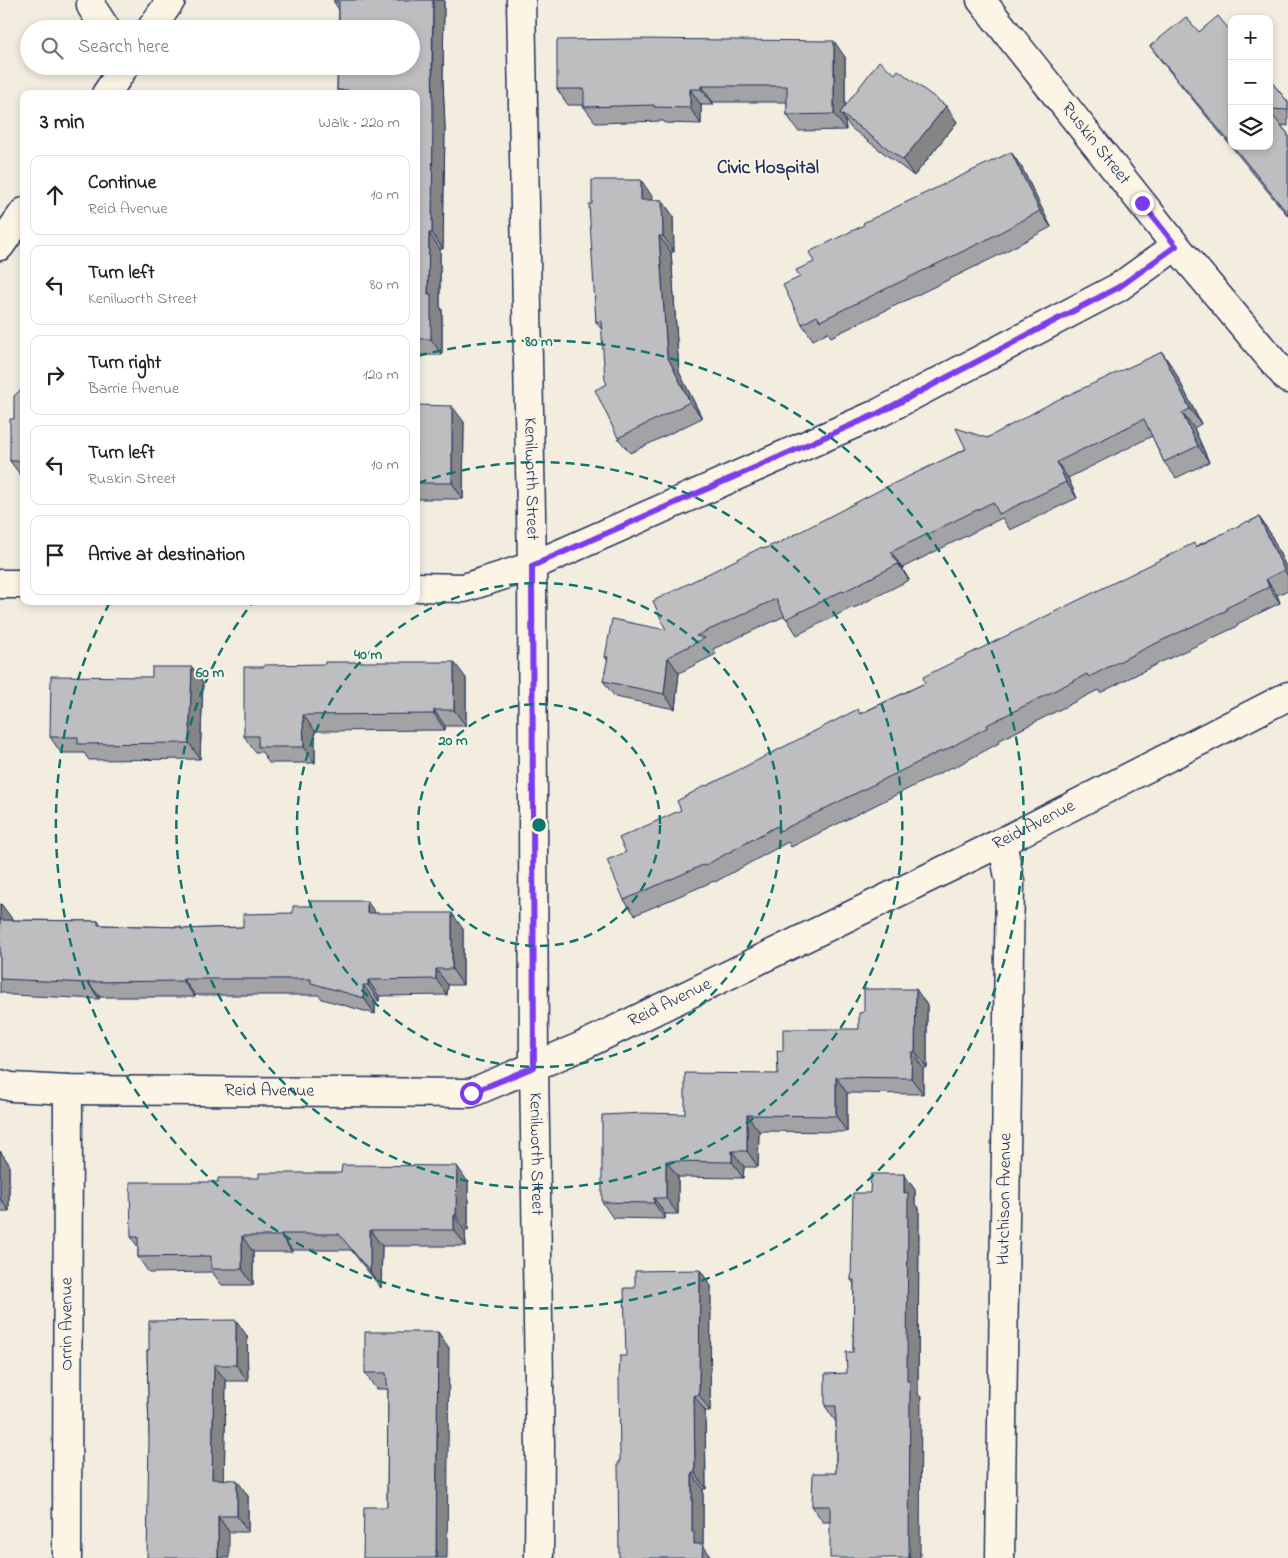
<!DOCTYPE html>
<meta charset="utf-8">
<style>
body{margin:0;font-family:"Indie Flower",sans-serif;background:#f6f6f6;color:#222}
.controls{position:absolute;right:15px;top:15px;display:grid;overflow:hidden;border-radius:10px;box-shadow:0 2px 8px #0003}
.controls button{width:45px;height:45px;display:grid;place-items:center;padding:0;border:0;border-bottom:1px solid #e0e0e0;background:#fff;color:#222;font:25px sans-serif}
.stop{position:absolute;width:15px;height:15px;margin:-11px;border:4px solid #7c3aed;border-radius:50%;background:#fff}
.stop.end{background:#7c3aed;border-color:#fff;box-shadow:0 1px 5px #0008}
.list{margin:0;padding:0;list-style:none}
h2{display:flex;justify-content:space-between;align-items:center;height:65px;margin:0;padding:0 20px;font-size:21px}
h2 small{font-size:16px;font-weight:400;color:#767676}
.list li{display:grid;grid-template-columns:32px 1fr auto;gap:15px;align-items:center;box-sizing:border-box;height:80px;margin:0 10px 10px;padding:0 10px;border:1px solid #e0e0e0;border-radius:10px}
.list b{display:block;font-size:19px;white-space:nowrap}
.list p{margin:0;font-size:16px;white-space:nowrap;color:#767676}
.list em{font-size:16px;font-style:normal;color:#767676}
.icon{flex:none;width:28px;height:28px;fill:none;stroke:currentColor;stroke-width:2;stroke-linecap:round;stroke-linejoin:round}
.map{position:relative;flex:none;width:1288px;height:1558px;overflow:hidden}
.search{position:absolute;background:#fff;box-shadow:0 2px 8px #0003;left:20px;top:20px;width:400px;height:55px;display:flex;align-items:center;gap:12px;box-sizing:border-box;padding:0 18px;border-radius:28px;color:#767676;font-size:19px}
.panel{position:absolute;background:#fff;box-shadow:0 2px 8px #0003;left:20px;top:90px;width:400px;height:515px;border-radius:10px}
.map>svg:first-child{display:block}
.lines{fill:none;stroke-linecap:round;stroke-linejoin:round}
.minor-casing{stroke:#1b2f5e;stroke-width:31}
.tertiary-casing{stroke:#1b2f5e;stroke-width:31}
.minor{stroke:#fcf5e5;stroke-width:28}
.tertiary{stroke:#fcf5e5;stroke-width:28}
.wall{fill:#a3a3a5;stroke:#1b2f5e}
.shaded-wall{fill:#858586;stroke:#1b2f5e}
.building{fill:#bebec0;stroke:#1b2f5e}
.route{stroke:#7c3aed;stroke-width:6}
.ring{fill:none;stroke:#0f766e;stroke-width:2.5;stroke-dasharray:9 6}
.labels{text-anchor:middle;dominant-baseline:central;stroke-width:4;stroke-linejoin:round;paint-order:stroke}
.street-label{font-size:18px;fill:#1b2f5e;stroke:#fcf5e5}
.neighbourhood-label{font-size:19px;font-weight:bold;fill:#1b2f5e;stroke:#fcf5e5}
.centre{fill:#0f766e;stroke:#fcf5e5;stroke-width:2.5}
.ring-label{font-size:15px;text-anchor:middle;font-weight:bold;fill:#0f766e;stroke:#fcf5e5;stroke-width:4;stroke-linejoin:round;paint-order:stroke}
</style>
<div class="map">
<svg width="1288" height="1558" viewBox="0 0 1288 1558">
<rect width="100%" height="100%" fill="#f3ede0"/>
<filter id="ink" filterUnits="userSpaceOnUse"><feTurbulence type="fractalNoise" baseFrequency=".02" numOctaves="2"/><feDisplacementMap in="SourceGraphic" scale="10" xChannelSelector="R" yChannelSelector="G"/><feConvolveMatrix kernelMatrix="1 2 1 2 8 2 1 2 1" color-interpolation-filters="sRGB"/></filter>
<g filter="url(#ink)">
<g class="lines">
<g class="minor-casing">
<g id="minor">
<path d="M91 0V6L106 29"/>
<path id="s1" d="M521 0 532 566 534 1067 540 1446 539 1558"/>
<path id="s2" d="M981 0 1176 246 1288 379"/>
<path d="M0 584H24"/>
<path d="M416 587 464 588 532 566 879 413 1119 287 1176 246"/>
<path id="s3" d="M0 1084 12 1087 68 1090 471 1093 580 1047 1002 842 1288 696"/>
<path id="s4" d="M67 1558 68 1090"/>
<path id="s5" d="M1000 1558 1010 882 1002 842"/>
</g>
</g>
<g class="tertiary-casing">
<g id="tertiary">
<path d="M151 29 171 0"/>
<path d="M106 94 125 66"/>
<path d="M0 246 24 212"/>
</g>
</g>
<use href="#minor" class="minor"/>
<use href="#tertiary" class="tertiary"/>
</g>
<g class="wall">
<path d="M334 0H444L443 81 445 128 443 249H440V306L442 310V355H416V94H340L337 90 339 10 334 2Z"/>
<path d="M1199 32 1232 33V146H1269V79L1288 102V126L1281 125 1288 134V216L1162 62 1150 46Z"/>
<path d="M845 57V106L895 74 946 106 957 122 914 176 851 128 845 120 846 130 798 131 787 115V102H713V105H701V124L665 123 664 121 596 123 584 107V105H568L557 89Z"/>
<path d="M1011 152 1022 168 1051 227 995 257 831 337 828 332 813 340 802 324 800 277 814 262Z"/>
<path d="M652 196V200H662L673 216 674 252H671L679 372 702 418 630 453 618 438 607 384 602 330 596 322 592 204Z"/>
<path d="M1173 368 1201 424 1194 428 1209 462 1176 478 1164 462 1152 436 1068 478 1077 498 1010 530 1002 518 902 568 909 580 854 608 853 607 797 635 785 616 713 649 716 654 679 673 675 709 615 697 603 681 608 661 605 657 666 630 764 549 775 545 987 438Z"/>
<path d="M24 387V477H22L10 461 14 419Z"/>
<path d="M416 405 464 422 463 499H416Z"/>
<path d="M1259 517 1270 533 1288 571V590L1277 595 1280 603 1237 624 1238 626 1155 665 1100 693 1098 690 998 741 999 743 953 768 952 767 791 847 788 842 715 882 714 881 635 915 624 900 626 852 681 810 707 786 925 683 1196 546Z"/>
<path d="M264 667 466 678V726H445V730L315 731V763H269L262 752H255L244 736Z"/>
<path d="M152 677 203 683 200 759 89 760 84 753H61L50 737Z"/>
<path d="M0 904H1L12 920 98 921 101 925 181 927 183 929 243 927 376 913 463 929V985H448L447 995 379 996V1001H375V1014L322 999 319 995H195V997H100L99 999 12 995 0 992Z"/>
<path d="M927 1005V1068H923V1094L847 1093V1132L759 1131 758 1167H744L743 1178 678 1177V1214H665V1219L613 1218 602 1202 685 1114 778 1074 783 1051 859 1029Z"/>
<path d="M0 1151 9 1164V1211H0Z"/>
<path d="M904 1174 915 1190V1203L919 1208 918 1394 921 1397 830 1522H823L812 1506 836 1473V1422L825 1406 847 1373 853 1352 854 1284 851 1280 870 1193Z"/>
<path d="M468 1182V1231H465L466 1246H382L381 1288 351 1250H292V1252H253V1285H222L212 1272 149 1273 138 1257V1247L131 1237Z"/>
<path d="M700 1270 711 1286 710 1411H705L706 1489H703V1545L620 1463 635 1288Z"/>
<path d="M438 1332 449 1348 387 1507 388 1389H376L365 1373Z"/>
<path d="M247 1336 248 1381H226L224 1480 248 1496V1532H229L149 1436 147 1350Z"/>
</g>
<g class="shaded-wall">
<path d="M433 0H444L443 81 445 128 443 249 432 233Z"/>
<path d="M834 41 845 57V117L840 113 845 120 846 130 834 114Z"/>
<path d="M701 86 713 102V105L701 89Z"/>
<path d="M690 89 701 105V124L690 108Z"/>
<path d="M946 106 957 122 914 176 903 160Z"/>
<path d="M1011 152 1022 168 1051 227 1040 211Z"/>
<path d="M641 180 652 196V216L641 200Z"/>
<path d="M662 200 673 216 674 252 663 236Z"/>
<path d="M429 233 440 249V306L442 310V355L431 339 428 294Z"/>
<path d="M659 236 671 252 679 372 702 418 690 402 667 356Z"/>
<path d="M1162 352 1173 368 1201 424 1190 409Z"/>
<path d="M452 406 464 422 463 499 452 483Z"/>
<path d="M1182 413 1194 428 1209 462 1198 446Z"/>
<path d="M1057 462 1068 478 1077 498 1066 482Z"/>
<path d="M1259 517 1270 533 1288 571V576L1284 570Z"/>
<path d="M891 552 902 568 909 580 898 564Z"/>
<path d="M1266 579 1277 595 1280 603 1269 587Z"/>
<path d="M668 657 679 673 675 709 664 694Z"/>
<path d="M454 662 466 678V726L454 710Z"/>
<path d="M192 667 203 683 200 759 189 743Z"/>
<path d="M434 710 445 726V730L434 714Z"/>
<path d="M303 715 315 731V763L304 747Z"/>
<path d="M367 901 378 917 367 913Z"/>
<path d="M1 904 13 920 8 936 0 924V909Z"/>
<path d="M452 913 463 929V985L452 969Z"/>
<path d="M436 969 448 985 447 995 436 979Z"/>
<path d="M183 979 195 995V997L183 981Z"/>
<path d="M368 980 379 996V1001L368 985Z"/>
<path d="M88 982 100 997 99 999 88 983Z"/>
<path d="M363 985 375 1001V1014L364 998Z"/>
<path d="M916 989 927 1005V1068L915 1052Z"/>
<path d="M912 1052 923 1068V1094L911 1078Z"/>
<path d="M836 1077 847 1093V1132L836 1116Z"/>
<path d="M747 1115 759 1131 758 1167 747 1151Z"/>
<path d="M0 1151 9 1164V1211L0 1198Z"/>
<path d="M732 1151 744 1167 743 1178 732 1162Z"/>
<path d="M666 1161 678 1177V1214L666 1198Z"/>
<path d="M457 1166 468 1182V1231L456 1215Z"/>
<path d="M904 1174 915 1190V1203L919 1208 918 1394 921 1397 920 1558H909Z"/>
<path d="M654 1198 665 1214V1219L654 1203Z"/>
<path d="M454 1215 465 1231 466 1246 454 1230Z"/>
<path d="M370 1230 382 1246 381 1288 370 1272Z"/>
<path d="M281 1234 292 1250V1252L281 1236Z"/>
<path d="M242 1236 253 1252V1285L242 1269Z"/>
<path d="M700 1270 711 1286 710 1411 699 1395Z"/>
<path d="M236 1320 247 1336 248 1381 236 1365Z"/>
<path d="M438 1332 449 1348 447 1558H436Z"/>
<path d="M214 1365 226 1381 224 1495 212 1479Z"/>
<path d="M694 1395 705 1411 706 1489 695 1473Z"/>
<path d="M692 1473 703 1489V1545L712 1558H702L694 1544 692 1532Z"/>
<path d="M237 1480 248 1496V1532L237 1516Z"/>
<path d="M218 1516 229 1532V1558H218Z"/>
</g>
<g class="building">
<path d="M334 0H433L432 65 433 112 432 233H429L428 294H431V339H416V94H347L348 90H337L338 66H411V29H339V2H334Z"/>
<path d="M1218 16 1232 33V145L1150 46 1186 17 1199 32Z"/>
<path d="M632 39 834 41V114L787 115V86H701V89H690V108L654 107V105L584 107V89H557V40Z"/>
<path d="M879 61 895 74 898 70 946 106 903 160 840 113Z"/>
<path d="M1269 79 1288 102V110L1269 109Z"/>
<path d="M1269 111 1288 134V214L1233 146H1269Z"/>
<path d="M1011 152 1040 211 984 241 820 321 817 316 802 324 783 285 800 277 796 270 814 262 809 252 864 225 863 223Z"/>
<path d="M592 180H641V200H662L663 236H659L667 356 690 402 618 438 595 390 607 384 605 380 601 321 596 322 589 204H592Z"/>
<path d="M1162 352 1190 409 1182 413 1198 446 1164 462 1144 419 1057 462 1066 482 999 514 993 502 891 552 898 564 843 592 842 591 786 619 776 599 696 636 705 638 668 657 664 694 603 681 608 657H605L612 619 666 630 653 601 762 547 764 549 774 544 775 545 880 490 966 449 956 428 987 438 1055 401Z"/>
<path d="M24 387V461H10V419H14V396Z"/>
<path d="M416 405 452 406V483H416Z"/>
<path d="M1259 517 1284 570 1266 579 1269 587 1226 608 1227 610 1144 649 1089 677 1087 674 987 725 988 727 942 752 941 751 780 831 777 826 704 866 703 865 624 900 607 860 626 852 619 838 681 810 677 801 706 785 707 786 858 709 860 714 925 683 923 677 1194 543 1196 547 1248 521 1249 522Z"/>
<path d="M325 662H454V710H434V714L303 715 304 747H258V736H244V667H264V665L325 664Z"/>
<path d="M152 667H192L189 743 78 744V737H50L51 676 152 677Z"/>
<path d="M311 901H367V913H452V969H436V979L368 980V985H363L364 998 311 983V979H183V981L88 982V983L0 979V920L98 921V925L181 927V929L243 927V914L293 913V906H311Z"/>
<path d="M864 989H916L915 1052H912L911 1078 836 1077V1116L747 1115V1151H732V1162L666 1161V1198H654V1203L602 1202V1115L644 1113 685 1114V1073L778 1074 777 1050 783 1051V1029H859V1013L864 1012Z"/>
<path d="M342 1165 457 1166 456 1215H454V1230H370V1272L339 1234H281V1236H242V1269H211V1256L138 1257V1237H131L130 1182H218V1178H259V1173H341Z"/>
<path d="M871 1174H904V1193L908 1192 907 1381H910L909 1558H830V1506H812L813 1473H836V1406H825V1374L847 1373 846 1352H853L854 1280H851L853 1193H870Z"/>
<path d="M700 1270 699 1395H694L695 1473H692V1532H694V1544H703L702 1558H619L618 1463H620L619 1378 620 1356H626L624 1288H635V1271Z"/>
<path d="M236 1320V1365H214L212 1479 237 1480V1516H218V1558H147L149 1436 147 1350H149V1321Z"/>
<path d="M365 1332H438L436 1558H363L364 1507H387L388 1390 386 1373H365Z"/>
</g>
</g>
<g class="lines" filter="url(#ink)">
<path class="route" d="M471 1093 534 1067 532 566 879 413 1119 287 1176 246 1142 203"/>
</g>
<g class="ring">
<circle cx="539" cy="825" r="121"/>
<circle cx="539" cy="825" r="242"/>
<path d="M418 483A363 363 0 1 1 253 602"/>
<path d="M418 356A484 484 0 1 1 110 602"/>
</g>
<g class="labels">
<g class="street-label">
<text stroke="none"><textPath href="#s2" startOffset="184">Ruskin Street</textPath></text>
<text stroke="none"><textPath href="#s1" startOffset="479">Kenilworth Street</textPath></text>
<text stroke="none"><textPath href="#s3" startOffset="1095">Reid Avenue</textPath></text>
<text stroke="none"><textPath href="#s3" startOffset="690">Reid Avenue</textPath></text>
<text stroke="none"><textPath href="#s3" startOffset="270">Reid Avenue</textPath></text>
<text stroke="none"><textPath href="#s1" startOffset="1154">Kenilworth Street</textPath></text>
<text stroke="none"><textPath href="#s5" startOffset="359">Hutchison Avenue</textPath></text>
<text stroke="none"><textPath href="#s4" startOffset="234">Orrin Avenue</textPath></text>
</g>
<g class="neighbourhood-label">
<text x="768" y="168">Civic Hospital</text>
</g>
</g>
<circle cx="539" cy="825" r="8" class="centre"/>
<g class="ring-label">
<text x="539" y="346">80 m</text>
<text x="368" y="659">40 m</text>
<text x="210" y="677">60 m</text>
<text x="453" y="745">20 m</text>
</g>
</svg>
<div class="controls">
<button>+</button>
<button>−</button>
<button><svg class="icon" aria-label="layers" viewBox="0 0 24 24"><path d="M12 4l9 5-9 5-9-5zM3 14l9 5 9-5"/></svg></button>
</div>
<div class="stop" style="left:471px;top:1093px"></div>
<div class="stop end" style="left:1142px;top:203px"></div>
<div class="search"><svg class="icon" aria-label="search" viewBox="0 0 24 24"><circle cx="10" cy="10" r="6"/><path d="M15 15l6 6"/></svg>Search here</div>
<section class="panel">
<h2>3 min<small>Walk · 220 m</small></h2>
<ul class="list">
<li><svg class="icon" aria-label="ahead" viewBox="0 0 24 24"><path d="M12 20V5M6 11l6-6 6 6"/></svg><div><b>Continue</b><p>Reid Avenue</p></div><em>10 m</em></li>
<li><svg class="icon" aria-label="left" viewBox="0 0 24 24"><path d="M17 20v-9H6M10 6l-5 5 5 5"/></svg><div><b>Turn left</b><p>Kenilworth Street</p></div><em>80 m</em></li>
<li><svg class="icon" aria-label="right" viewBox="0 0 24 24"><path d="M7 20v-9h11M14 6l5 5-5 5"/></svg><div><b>Turn right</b><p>Barrie Avenue</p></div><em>120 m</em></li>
<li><svg class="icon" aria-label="left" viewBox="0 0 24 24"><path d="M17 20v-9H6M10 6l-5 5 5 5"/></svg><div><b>Turn left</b><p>Ruskin Street</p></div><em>10 m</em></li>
<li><svg class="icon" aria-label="arrive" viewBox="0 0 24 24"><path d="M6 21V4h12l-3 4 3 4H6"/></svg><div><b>Arrive at destination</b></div></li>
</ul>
</section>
</div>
